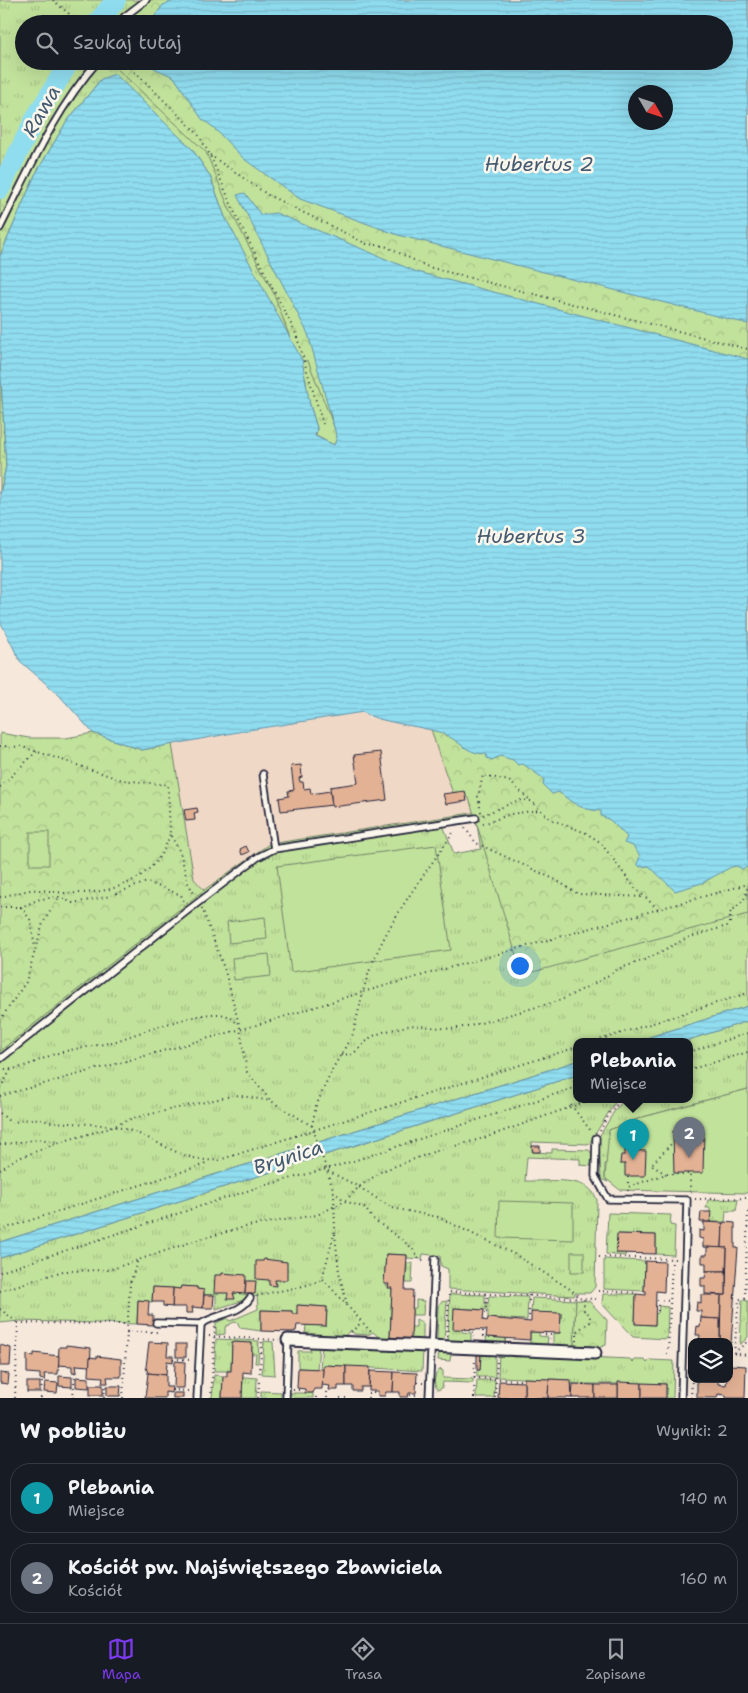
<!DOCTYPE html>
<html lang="pl">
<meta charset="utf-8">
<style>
body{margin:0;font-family:"Shantell Sans",sans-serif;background:#20242c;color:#f1f3f6}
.controls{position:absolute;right:15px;bottom:15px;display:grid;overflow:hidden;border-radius:10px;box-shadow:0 5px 20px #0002}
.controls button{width:45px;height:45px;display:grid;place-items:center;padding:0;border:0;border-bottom:1px solid #363941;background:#171b24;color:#f1f3f6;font:25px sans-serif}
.compass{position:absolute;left:628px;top:85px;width:45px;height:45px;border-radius:50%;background:#171b24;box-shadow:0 5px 20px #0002;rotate:129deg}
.you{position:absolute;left:519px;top:965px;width:18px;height:18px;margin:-12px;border:4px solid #fff;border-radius:50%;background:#1a73e8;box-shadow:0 0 0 8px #1a73e833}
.badge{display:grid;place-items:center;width:32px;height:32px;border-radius:50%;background:#7c3aed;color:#fff;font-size:16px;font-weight:700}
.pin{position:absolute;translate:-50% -41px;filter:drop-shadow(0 1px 2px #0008)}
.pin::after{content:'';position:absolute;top:26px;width:18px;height:15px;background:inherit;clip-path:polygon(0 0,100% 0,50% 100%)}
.popup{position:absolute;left:573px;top:1038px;width:120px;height:65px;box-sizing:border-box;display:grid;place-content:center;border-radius:10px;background:#171b24;filter:drop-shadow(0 1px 4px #0005);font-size:16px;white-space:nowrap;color:#9ea1a6}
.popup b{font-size:19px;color:#f1f3f6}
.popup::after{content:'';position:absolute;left:50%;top:100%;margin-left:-10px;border:10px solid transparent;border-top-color:#171b24}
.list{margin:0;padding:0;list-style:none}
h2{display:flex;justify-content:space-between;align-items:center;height:65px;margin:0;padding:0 20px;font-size:21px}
h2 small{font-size:16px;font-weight:400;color:#9ea1a6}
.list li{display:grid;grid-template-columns:32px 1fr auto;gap:15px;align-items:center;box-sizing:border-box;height:70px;margin:0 10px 10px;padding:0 10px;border:1px solid #363941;border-radius:20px}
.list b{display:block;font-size:19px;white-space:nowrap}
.list p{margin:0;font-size:16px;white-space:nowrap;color:#9ea1a6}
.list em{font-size:16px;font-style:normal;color:#9ea1a6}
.icon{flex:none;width:28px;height:28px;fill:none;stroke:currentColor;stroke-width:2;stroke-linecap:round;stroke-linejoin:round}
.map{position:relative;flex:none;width:748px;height:1398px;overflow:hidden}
.search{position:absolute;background:#171b24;box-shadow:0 5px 20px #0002;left:15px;right:15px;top:15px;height:55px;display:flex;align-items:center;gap:12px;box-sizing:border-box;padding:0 18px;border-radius:28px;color:#9ea1a6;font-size:19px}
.sheet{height:225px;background:#171b24}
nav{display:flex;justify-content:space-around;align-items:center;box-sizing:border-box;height:70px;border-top:1px solid #363941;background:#171b24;font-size:14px;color:#9ea1a6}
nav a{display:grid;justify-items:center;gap:2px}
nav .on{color:#7c3aed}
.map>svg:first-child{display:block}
.built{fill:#f0d8c6}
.grass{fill:url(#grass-tufts);stroke:#72826b;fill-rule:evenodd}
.park{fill:url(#park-crowns);stroke:#72826b;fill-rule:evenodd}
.garden{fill:#c1e29b;stroke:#72826b}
.water{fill:url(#water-rules);stroke:#6492a8;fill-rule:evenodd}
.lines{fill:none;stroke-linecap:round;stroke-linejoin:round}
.river{stroke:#90ddf0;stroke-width:20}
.building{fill:#e3b295;stroke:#22223b}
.lane-casing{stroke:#22223b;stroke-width:9}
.street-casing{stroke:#22223b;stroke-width:15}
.path{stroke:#22223b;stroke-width:2;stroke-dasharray:1 4;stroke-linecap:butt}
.lane{stroke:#fbf7ec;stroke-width:5.5}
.street{stroke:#fbf7ec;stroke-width:11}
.labels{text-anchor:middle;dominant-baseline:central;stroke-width:5;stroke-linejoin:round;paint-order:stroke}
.water-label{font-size:20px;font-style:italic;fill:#435a71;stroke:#fbf7ec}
</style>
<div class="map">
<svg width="748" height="1398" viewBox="0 0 748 1398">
<defs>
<pattern id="grass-tufts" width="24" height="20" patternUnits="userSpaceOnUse" patternTransform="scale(1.25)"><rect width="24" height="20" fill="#c1e29b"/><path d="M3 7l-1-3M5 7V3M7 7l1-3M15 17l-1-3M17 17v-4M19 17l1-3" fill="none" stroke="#a6c286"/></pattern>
<pattern id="park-crowns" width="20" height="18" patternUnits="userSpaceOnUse" patternTransform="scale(1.25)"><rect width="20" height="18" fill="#c1e29b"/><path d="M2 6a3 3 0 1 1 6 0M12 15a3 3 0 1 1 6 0" fill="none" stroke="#a6c286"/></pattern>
<pattern id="water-rules" width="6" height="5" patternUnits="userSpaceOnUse" patternTransform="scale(1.25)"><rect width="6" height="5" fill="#90ddf0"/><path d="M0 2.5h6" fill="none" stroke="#7cbdcf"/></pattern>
</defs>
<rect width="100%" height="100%" fill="#f6e9db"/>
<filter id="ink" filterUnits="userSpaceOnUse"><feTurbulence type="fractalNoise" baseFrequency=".02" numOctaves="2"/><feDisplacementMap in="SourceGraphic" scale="10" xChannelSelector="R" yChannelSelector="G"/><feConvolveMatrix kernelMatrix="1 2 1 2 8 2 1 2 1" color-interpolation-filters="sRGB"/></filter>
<g filter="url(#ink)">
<path class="built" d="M363 712 369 718 386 719 443 733 478 812 273 843 204 890 194 879 172 744Z"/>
<g class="grass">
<path d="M0 0H110L91 24H24V61H65L28 125 0 182Z"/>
<path d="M121 0H176L149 24H101Z"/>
<path d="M75 61H147L174 77 329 402 337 438 334 445 316 436 317 428 310 405 225 217 210 176 192 149 101 79 65 124 35 175 0 256V196L39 117Z"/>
<path d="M0 362 6 466 0 494Z"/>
<path d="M478 812 748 867V1006L637 1041H577V1061L0 1242V1051L204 890 269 844ZM476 819 481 849 454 854 443 825Z"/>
<path d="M748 1021V1089L643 1117 609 1130 608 1164H605V1178L608 1182 601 1179 599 1137 615 1110 625 1099H689V1041H685Z"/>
<path d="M577 1075V1099H617L589 1144 532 1142V1152L552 1153V1149L589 1150 592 1154 591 1166 580 1165V1159L527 1157 525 1181C548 1182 589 1174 597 1200L595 1287 590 1293H575L574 1296 448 1289V1269L441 1266 440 1256 423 1254 422 1259 407 1258V1255L386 1254 384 1284 392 1288 390 1338 382 1340 373 1332 368 1335 354 1334 351 1330 341 1339 308 1337V1334H305L306 1325 326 1326 327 1307 298 1305 297 1314H292V1311L261 1310V1331L240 1328 238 1323 234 1322 225 1327V1334L216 1335V1323L227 1318 230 1321 258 1309 257 1296 216 1309V1295H204V1290L197 1289V1287L181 1286 180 1289 153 1287 152 1302 138 1300 137 1324 19 1321 0 1323V1258Z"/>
<path d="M738 1199 736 1211H726L725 1222H710V1208H706L708 1200Z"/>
<path d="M608 1213 671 1215 670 1225 675 1226 674 1255 656 1254V1235L618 1234 616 1253H626L625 1256 606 1254Z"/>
<path d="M604 1259 645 1261 644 1291 604 1289Z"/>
<path d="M407 1263H413L412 1283H406Z"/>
<path d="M450 1294 485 1295V1304H488L489 1296 528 1297 527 1320 488 1318V1310L454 1308 462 1332 471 1333V1343L448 1342Z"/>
<path d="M603 1294H636L635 1324 655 1325V1314L658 1313 659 1306 668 1307 667 1339 633 1337 602 1304Z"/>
<path d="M532 1298 576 1300 574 1348 553 1347V1333H560L561 1314 531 1312Z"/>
<path d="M416 1300 424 1301 423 1315H412V1308H416Z"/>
<path d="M742 1300 748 1301V1337L740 1345Z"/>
<path d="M447 1301 444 1341 437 1342 438 1306 441 1302Z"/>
<path d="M416 1319 423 1323V1342L405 1341 411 1327H416Z"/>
<path d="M530 1332H539V1336L548 1337 547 1345 530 1346Z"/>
<path d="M486 1337 506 1338 505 1343 503 1345 487 1344Z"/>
<path d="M216 1339 259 1341 258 1363H255L256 1354H252V1343L232 1342 231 1371H214Z"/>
<path d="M264 1341 273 1342 275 1375 262 1374Z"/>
<path d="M322 1345 423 1350 422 1371 323 1365V1369H320Z"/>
<path d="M311 1346H319L317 1369 298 1368V1351H310Z"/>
<path d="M439 1351 451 1352 450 1361 438 1360Z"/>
<path d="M478 1353H495V1377H477V1370H480L481 1354Z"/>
<path d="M499 1353 544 1355 547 1358 552 1355 553 1358 557 1356 560 1358 564 1356 630 1359 633 1362 635 1360H645L647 1363 650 1360 674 1361 673 1398H666V1384H571V1380L498 1377Z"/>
<path d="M441 1369 443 1371V1378L473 1379V1383L443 1382 442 1388 438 1390C432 1384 434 1373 441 1369Z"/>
<path d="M214 1375 223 1376 222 1398H212Z"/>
<path d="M243 1377 257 1378 256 1398H242Z"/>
<path d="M477 1380H495L494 1398H476Z"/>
<path d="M261 1391 281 1392V1398H261Z"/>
<rect x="288" y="1393" width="25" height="5"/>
</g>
<g class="park">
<path d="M147 0H748V914L522 975 469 798 454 796 437 749 367 510 308 361 298 360 274 294 229 208 206 152 112 64V61H724V24H124L125 20ZM636 92H666V122H636Z"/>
<path d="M0 733 29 738H66L93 733 142 750 172 744 194 879 204 890 0 1051Z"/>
<path d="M576 1300 589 1301 607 1320 606 1345 596 1349 574 1348Z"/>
</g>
<g class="garden">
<rect x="30" y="832" width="19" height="33"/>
<path d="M436 845 451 950 291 972 277 866Z"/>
<path d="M265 917 267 939 229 943 227 922Z"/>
<path d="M269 954 271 976 234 980 232 958Z"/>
<path d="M748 1089V1193L620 1190 605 1178 609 1130 643 1117Z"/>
<path d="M499 1201 573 1203V1240L498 1238Z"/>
<rect x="571" y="1252" width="13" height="20"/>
</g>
<g class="water">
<path d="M176 0H748V324L398 235 300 199 244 159 213 127 202 119 174 77 154 68 147 61H724V24H149L163 5ZM666 92V122H636V92Z"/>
<path d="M115 74 192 149 210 176 225 217 302 360 310 405 317 428 315 436 334 445 337 438 308 334 237 195 245 193 261 215 276 213 417 272 748 359V867L742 869 737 866 731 867 702 883 675 891 649 866 640 867 637 864 640 856 633 846 624 843 627 837 610 820 601 816V811C582 810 573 804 559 792L552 794 543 785 544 779 523 764 518 765 513 760 500 756 492 760 487 758 486 754C465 754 459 739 441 733 423 726 375 722 363 712L249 730 142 750 93 733 58 694 20 661 0 621V494L6 466 0 362V256L35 175 65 124 101 79Z"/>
<path d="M748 1006V1021L685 1041H637Z"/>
<path d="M577 1061V1075L0 1258V1242Z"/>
</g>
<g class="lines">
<g class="river">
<path d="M96 24 116 0"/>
<path d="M0 189 36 117 70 61"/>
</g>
</g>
<g class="building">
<path d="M381 752 387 800 332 807 330 787 358 783 354 755Z"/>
<path d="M301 765 302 777 299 778 300 782H303L304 789 310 788 311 794 330 791 332 805 281 811 279 798 289 796 288 791 294 790 291 766Z"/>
<path d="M465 791 467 801 446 804 443 794Z"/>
<path d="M197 808 198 812 194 813 195 820 186 821 184 810Z"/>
<path d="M246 846 249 852 242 855 240 849Z"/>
<path d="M673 1131 704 1132 703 1173H674Z"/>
<path d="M532 1146H540V1152H533Z"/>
<path d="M625 1150 646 1151 645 1176H625V1164H620L621 1155H625Z"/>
<path d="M701 1212H711L710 1222H700Z"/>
<path d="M704 1222 723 1223 722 1248 703 1247V1239L699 1238V1230L704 1231Z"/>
<path d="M725 1222 735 1223V1248H738L731 1343 720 1342 721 1295H726L727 1248H722L723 1223Z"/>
<path d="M617 1234 656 1235V1254L616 1253Z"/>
<path d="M707 1247 727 1248 726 1271H706V1263H702V1255H707Z"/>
<path d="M386 1254 407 1255 405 1290H413L411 1339 390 1338 392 1288H388L389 1284H384Z"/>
<path d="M264 1259 287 1262V1280H275L276 1286 269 1285V1280L256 1279V1261H263Z"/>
<path d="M645 1261 665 1262 664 1292 656 1291 655 1325 635 1324 636 1294 646 1295V1291H644Z"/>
<path d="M706 1271H726V1295L705 1294V1286H701V1278H705Z"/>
<path d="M222 1273 246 1275 245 1294 233 1293 235 1299H227L228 1293H214L215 1275H222Z"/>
<path d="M246 1281H256L255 1294H245Z"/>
<path d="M181 1286 197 1287V1289L204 1290 203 1308 192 1307 193 1313H186V1307H172L173 1288 180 1289Z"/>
<path d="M153 1287 173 1288 172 1307 163 1306V1302H152Z"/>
<path d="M204 1295H214L213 1308H203Z"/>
<path d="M701 1295H721L720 1319 701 1318V1311H696L697 1302 701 1303Z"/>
<path d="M138 1300 149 1301 148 1315H153V1325L137 1324Z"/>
<path d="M297 1305 327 1307 326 1326 297 1325 296 1331 292 1332 261 1331V1310L292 1311V1314H297Z"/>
<path d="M454 1308 484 1310 483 1320 487 1321 488 1318 531 1322V1312L561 1313 560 1333 530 1332V1340L486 1337 487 1330 453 1329Z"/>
<path d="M701 1318 720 1319V1342H699L700 1335H696L697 1326 700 1327Z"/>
<path d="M149 1342 168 1343 167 1356H173V1362L167 1361 166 1375 148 1373 146 1367Z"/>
<path d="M232 1342 252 1343 251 1373 243 1372 242 1398H222L223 1376H227V1371H231Z"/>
<rect x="176" y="1344" width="10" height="13"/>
<path d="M0 1345 11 1348 10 1366H0Z"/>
<path d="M66 1345 91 1348 90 1366 76 1365 77 1372H72V1366L58 1365 59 1347H66Z"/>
<path d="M34 1353 59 1356 58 1374H44L45 1380 40 1379V1374L27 1373V1355L34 1356Z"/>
<path d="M477 1354H481L480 1370H477Z"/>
<path d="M97 1356 121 1359V1377H107L108 1383H102L103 1377 89 1376 90 1357 97 1358Z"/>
<path d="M175 1361 185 1362 184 1388H174Z"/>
<path d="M323 1365 346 1366V1386H338V1390H329L330 1386 322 1385Z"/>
<path d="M729 1365 746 1366 745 1398H726V1395L718 1394 717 1398H697V1379H718V1384L726 1385 727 1379H729Z"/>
<path d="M346 1366 370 1367 369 1387H361V1391H353V1386H346Z"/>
<path d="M298 1368 323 1369 322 1389H314L313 1393H305V1389L297 1388Z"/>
<path d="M370 1371 394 1372 393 1392H386L385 1396H378V1391H369Z"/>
<path d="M394 1372 417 1373 416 1393H409L408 1397H400V1392H393Z"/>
<path d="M0 1373 9 1374 8 1384 0 1383Z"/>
<path d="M148 1373 166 1375V1387H172L171 1393 165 1392V1398H145Z"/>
<path d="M59 1376 72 1377V1387L59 1386Z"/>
<path d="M76 1377 89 1378V1388L76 1387Z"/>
<path d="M524 1378 549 1379 548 1398H524Z"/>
<path d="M549 1379 571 1380 572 1398H548Z"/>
<path d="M499 1381 524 1382V1398H498Z"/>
<rect x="27" y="1382" width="13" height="10"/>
<path d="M45 1382 58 1383 57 1393 44 1392Z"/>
<path d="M618 1382 642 1383V1398H618Z"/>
<path d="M642 1383 666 1384V1398H642Z"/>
<path d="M573 1384 595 1385V1398H572Z"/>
<rect x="90" y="1385" width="13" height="10"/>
<rect x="595" y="1385" width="23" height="13"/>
<path d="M107 1386H121L120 1396H107Z"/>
<rect x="173" y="1393" width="10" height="5"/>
</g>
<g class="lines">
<g class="lane-casing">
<g id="lane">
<path d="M121 24 124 17 146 0"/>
<path d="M0 228C29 170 55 110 98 61"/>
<path d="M263 774 274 849"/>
<path d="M0 1059 187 911 258 857 274 849 476 818"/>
<path d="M596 1138 595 1176 608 1199 687 1200 681 1398"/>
<path d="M156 1323 201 1324"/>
<path d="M197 1398 201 1324C216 1314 240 1314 250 1298"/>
<path d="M286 1398 288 1340"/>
<path d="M429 1398 435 1259"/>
</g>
</g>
<g class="street-casing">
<path id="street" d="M288 1340 595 1353"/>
</g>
<g class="path">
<path d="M53 0 81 24"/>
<path d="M124 61 198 134 210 155 237 218 296 334 323 424"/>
<path d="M210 155 268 195 367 244 385 246 428 267 748 349"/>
<path d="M0 746 23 747 122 780 168 785 170 834 180 852 188 883 195 895"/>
<path d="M0 787 37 751"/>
<path d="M481 812 478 797 483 775 509 781 531 801"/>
<path d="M483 815 519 800 531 801 550 819 586 833 600 842 635 888 658 909"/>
<path d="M483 824 511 814 539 810"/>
<path d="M465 828 476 843 556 880 578 894 644 897"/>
<path d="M0 897C10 895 20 892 30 890 42 889 53 892 65 893 110 895 156 882 170 834"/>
<path d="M0 907H21L40 899 59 897 73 903 106 897 147 882 181 895 184 902"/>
<path d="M21 907 31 921 35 948"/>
<path d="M202 908 225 971 240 1028 247 1072 271 1101 312 1126 334 1192 345 1201 365 1208 372 1218 411 1247 420 1260H426"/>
<path d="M0 1020 26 982 43 923 59 897"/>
<path d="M596 1041 748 993"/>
<path d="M689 1052 748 1033"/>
<path d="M341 1055 353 1054 371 1037 383 1032 411 1025 451 1029 470 1026 561 1000 601 980 618 969 647 959 687 938 727 926 730 924V913C739 903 748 901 747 885"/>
<path d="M0 1068C18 1073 39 1059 55 1054 76 1047 98 1047 119 1040 141 1032 198 1012 219 1014 228 1015 233 1018 238 1025"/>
<path d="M689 1070 748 1052"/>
<path d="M0 1088 12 1068"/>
<path d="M0 1096 267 1022 363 992C378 932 421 880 455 830"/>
<path d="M571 1105 591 1131"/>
<path d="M0 1113 11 1123C18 1121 26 1119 34 1119 40 1118 46 1122 53 1122 76 1124 102 1123 125 1129 160 1139 181 1163 219 1160L577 1047"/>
<path d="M312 1126 316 1106 333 1068 353 1034 363 992 748 884"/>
<path d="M600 1131 610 1112 622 1099"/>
<path d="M0 1145 39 1139 58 1142"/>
<path d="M0 1170 14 1160 60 1142 110 1128 133 1118 236 1095 271 1101"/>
<path d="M328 1171 359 1187 392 1208 438 1217 514 1254 570 1289 579 1297"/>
<path d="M666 1174 651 1165 671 1144"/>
<path d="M628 1177V1187"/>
<path d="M628 1191V1187L666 1174H690V1192"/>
<path d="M695 1199 748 1198"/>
<path d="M0 1230 203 1165 207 1161"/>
<path d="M335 1234 339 1272 347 1305"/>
<path d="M599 1257 677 1259"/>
<path d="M137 1262 130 1284 127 1332H157"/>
<path d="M0 1272 259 1187 341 1165 577 1087"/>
<path d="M323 1279 372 1333"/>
<path d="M0 1291 63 1271 109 1270 200 1239 253 1225 317 1215 345 1201 359 1187 382 1171 433 1152 484 1138 593 1099"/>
<path d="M598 1291 637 1293"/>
<path d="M257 1296C274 1291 310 1287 322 1279L335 1231 334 1193"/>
<path d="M745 1298 748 1211"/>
<path d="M0 1309 18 1323"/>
<path d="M658 1311V1300L670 1301"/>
<path d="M486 1313 487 1293"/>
<path d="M529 1316V1295"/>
<path d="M465 1329 474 1331 473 1337"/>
<path d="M351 1332 362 1322"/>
<path d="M542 1332V1334L551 1335 550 1339"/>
<path d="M209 1336 279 1340"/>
<path d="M447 1336 449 1292 597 1299"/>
<path d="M483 1337V1330"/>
<path d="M577 1341V1331L590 1322V1315L584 1310V1298"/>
<path d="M729 1353 748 1355"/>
<path d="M734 1353 739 1299H748"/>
<path d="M734 1353 748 1341"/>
<path d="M668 1354 672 1259"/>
<path d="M173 1359 191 1360"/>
<path d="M474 1378 521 1380"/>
<path d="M417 1383H423"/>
<path d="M172 1390 189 1391"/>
<path d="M293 1390H303"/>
<path d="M410 1395H420"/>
<path d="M15 1398 18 1323 127 1324"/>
<path d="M41 1398 42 1380"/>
<path d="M73 1398 75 1372"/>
<path d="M104 1398 105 1383"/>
<path d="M123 1398 127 1332"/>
<path d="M211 1398 215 1325"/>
<path d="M258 1398 262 1339"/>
<path d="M316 1398V1395"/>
<path d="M327 1398V1388"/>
<path d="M340 1398H350"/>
<path d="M368 1398V1393H375"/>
<path d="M474 1398 475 1358"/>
<path d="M495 1398 497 1360"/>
<path d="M691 1398 692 1379"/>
</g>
<use href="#lane" class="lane"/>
<use href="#street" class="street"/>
</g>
</g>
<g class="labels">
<g class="water-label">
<text transform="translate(41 111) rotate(-60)">Rawa</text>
<text x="539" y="164">Hubertus 2</text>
<text x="531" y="536">Hubertus 3</text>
<text transform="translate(288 1157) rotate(-18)">Brynica</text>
</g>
</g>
</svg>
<div class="controls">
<button><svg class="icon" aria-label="layers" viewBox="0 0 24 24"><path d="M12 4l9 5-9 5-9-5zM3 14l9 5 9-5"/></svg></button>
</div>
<svg class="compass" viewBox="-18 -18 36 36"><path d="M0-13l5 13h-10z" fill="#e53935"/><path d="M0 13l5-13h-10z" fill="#9ea1a6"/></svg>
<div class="you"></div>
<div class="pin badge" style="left:633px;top:1160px;background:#0f9aa8">1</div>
<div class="popup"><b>Plebania</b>Miejsce</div>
<div class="pin badge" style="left:689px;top:1158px;background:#6b7280">2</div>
<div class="search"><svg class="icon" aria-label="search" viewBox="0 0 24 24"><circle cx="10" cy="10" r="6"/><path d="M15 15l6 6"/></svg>Szukaj tutaj</div>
</div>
<section class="sheet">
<h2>W pobliżu<small>Wyniki: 2</small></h2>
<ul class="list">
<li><span class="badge" style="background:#0f9aa8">1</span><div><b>Plebania</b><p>Miejsce</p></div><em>140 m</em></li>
<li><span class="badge" style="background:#6b7280">2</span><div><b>Kościół pw. Najświętszego Zbawiciela</b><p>Kościół</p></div><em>160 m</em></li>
</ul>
</section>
<nav>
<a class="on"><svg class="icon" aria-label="map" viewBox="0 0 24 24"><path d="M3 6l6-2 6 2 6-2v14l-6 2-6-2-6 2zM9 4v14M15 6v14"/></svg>Mapa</a>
<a><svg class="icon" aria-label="directions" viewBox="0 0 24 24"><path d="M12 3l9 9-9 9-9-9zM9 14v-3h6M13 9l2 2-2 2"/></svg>Trasa</a>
<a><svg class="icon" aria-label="saved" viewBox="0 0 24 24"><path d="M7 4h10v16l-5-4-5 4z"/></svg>Zapisane</a>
</nav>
